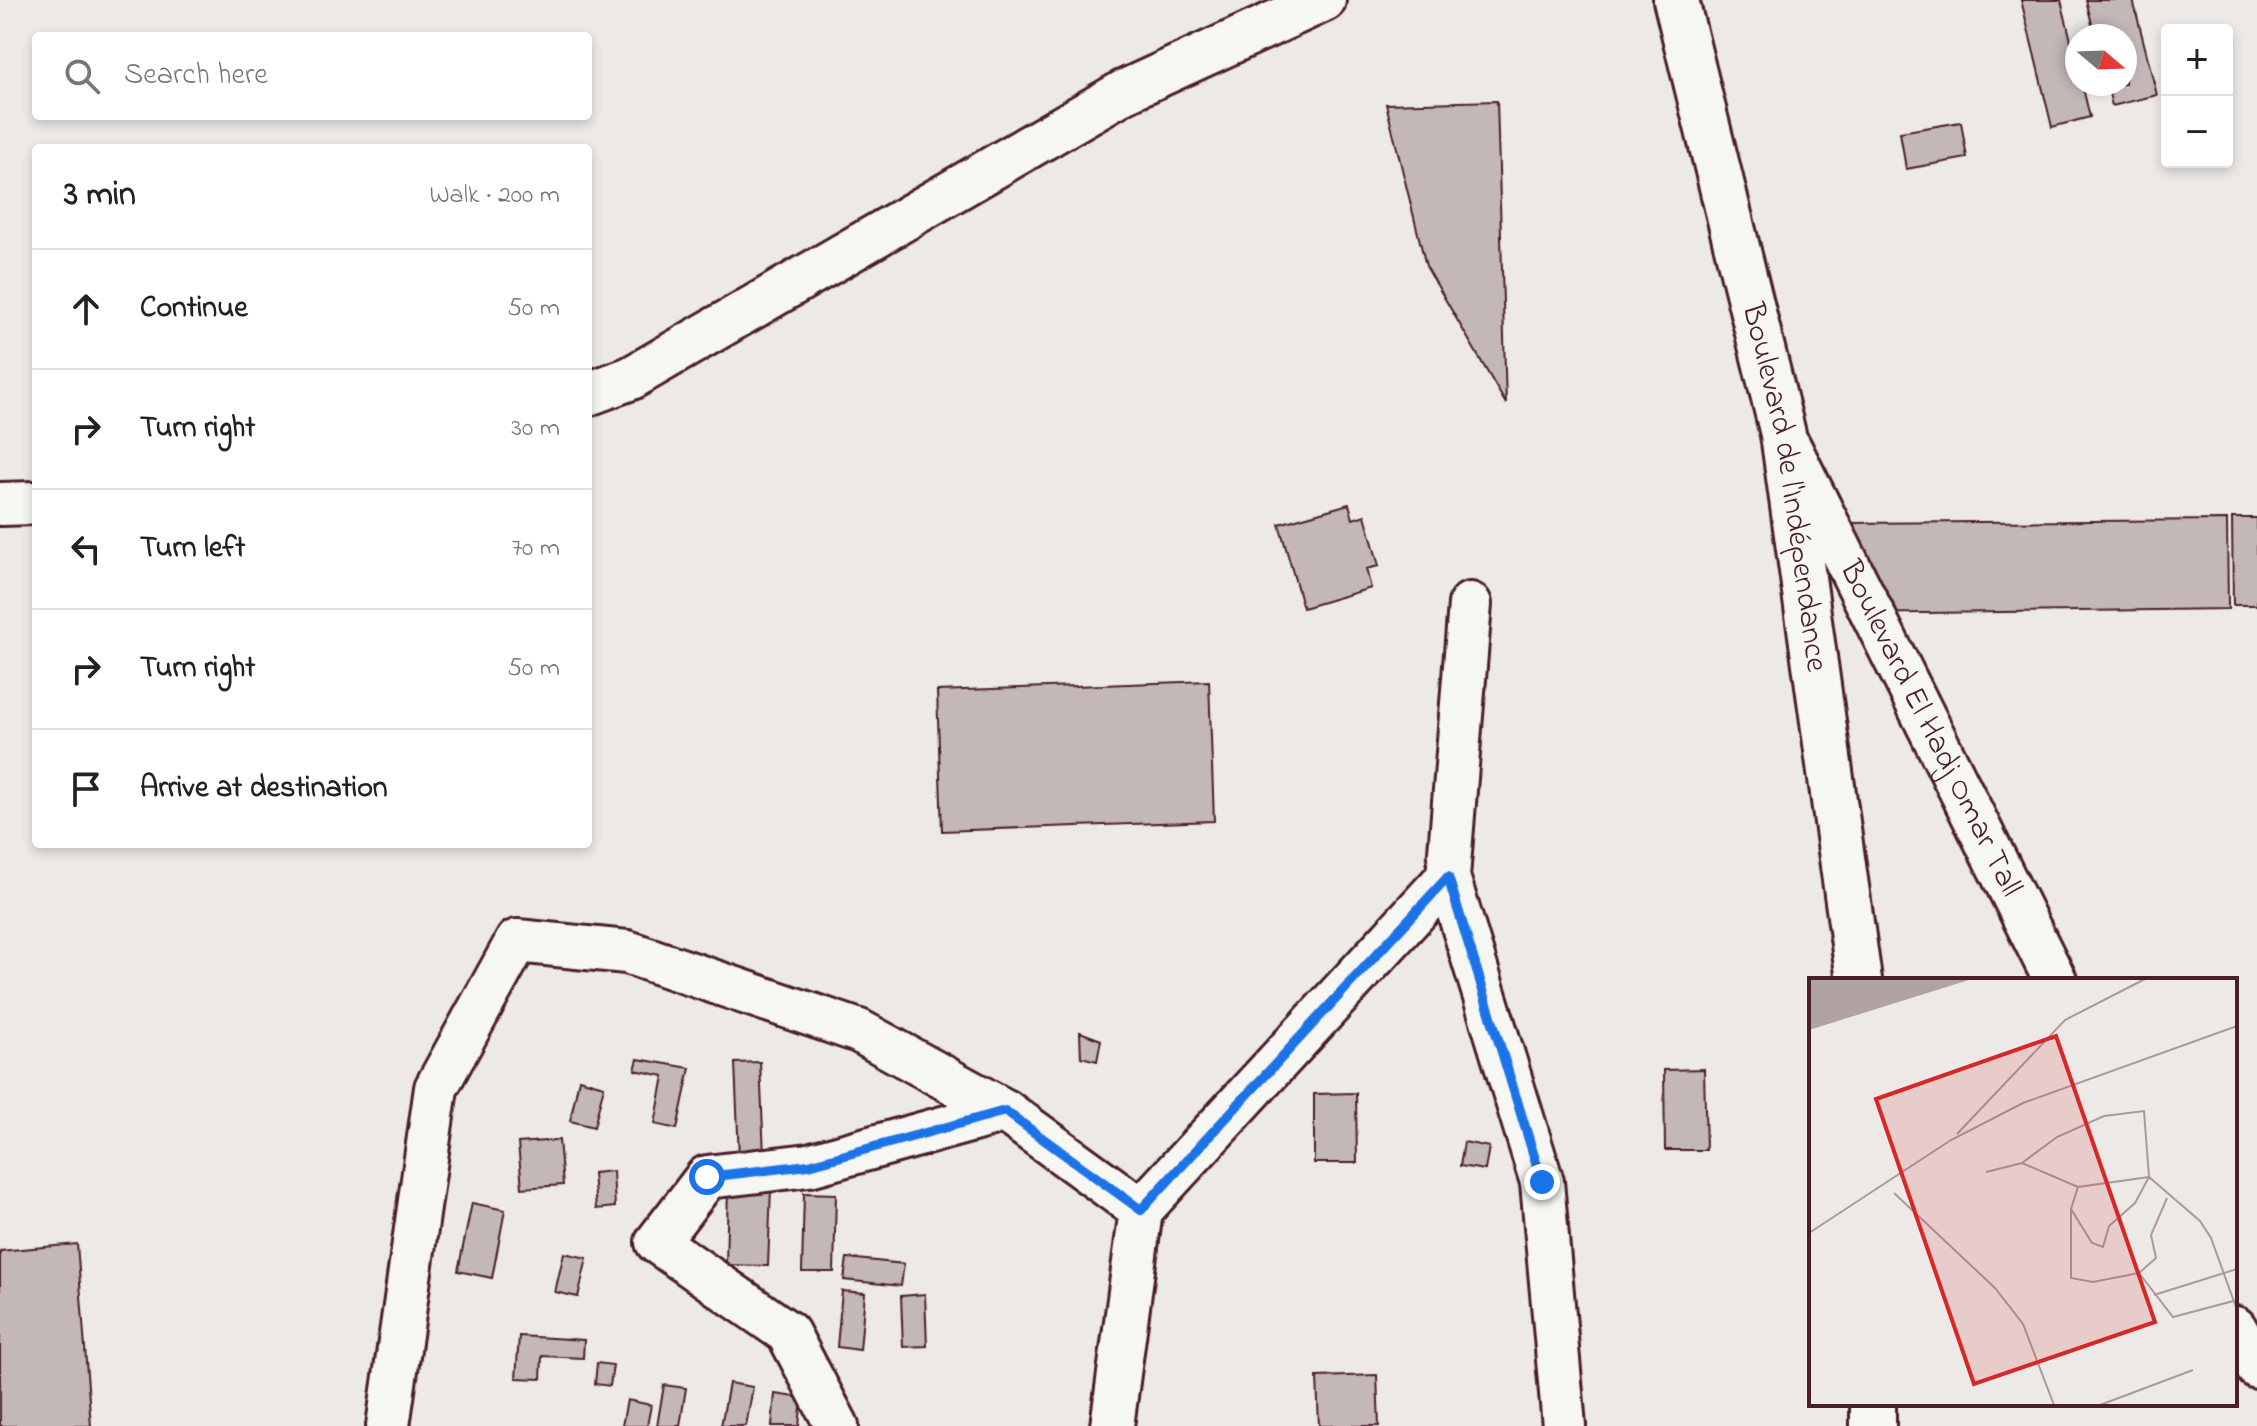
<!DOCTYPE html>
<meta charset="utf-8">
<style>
body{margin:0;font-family:"Indie Flower",sans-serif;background:#f6f6f6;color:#222}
.controls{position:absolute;right:24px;top:24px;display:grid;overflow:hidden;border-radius:8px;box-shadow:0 4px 12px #0003}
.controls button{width:72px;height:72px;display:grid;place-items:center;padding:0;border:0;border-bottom:2px solid #e0e0e0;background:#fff;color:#222;font:40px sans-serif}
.compass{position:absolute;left:2065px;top:24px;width:72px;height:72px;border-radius:50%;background:#fff;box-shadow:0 4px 12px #0003;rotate:109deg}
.stop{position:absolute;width:24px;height:24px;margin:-18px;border:6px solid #1a73e8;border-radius:50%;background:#fff}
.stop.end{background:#1a73e8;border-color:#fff;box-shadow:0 2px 8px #0008}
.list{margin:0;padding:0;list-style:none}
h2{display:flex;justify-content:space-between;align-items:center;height:104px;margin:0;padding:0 32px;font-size:34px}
h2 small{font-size:26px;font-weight:400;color:#767676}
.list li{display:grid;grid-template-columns:52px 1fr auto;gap:24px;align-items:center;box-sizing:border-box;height:120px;padding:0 32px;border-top:2px solid #e0e0e0}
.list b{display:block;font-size:30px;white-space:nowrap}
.list em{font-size:26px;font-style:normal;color:#767676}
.icon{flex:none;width:44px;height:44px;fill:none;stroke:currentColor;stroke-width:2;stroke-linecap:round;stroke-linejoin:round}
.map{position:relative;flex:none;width:2257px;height:1426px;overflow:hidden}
.search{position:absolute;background:#fff;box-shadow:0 4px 12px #0003;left:32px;top:32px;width:560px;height:88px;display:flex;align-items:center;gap:20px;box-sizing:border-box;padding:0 28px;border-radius:8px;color:#767676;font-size:30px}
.panel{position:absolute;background:#fff;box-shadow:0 4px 12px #0003;left:32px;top:144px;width:560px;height:704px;border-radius:8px}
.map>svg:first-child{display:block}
.building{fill:#c4b7b7;stroke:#4a1f2b;stroke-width:2}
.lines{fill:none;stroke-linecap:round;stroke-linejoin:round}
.minor-casing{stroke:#4a1f2b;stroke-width:48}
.highway-casing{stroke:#4a1f2b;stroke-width:50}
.minor{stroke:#f6f6f2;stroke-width:42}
.highway{stroke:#f6f6f2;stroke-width:44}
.route{stroke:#1a73e8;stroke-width:10}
.labels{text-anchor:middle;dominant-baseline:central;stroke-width:6;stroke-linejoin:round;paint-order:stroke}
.street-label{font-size:32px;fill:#4a1f2b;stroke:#f6f6f2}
.inset-road{fill:none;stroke:#ab989b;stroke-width:2}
.view{fill:#d62828;fill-opacity:0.15;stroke:#d62828;stroke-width:4}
.inset-edge{fill:none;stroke:#4a1f2b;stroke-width:4}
</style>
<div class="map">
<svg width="2257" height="1426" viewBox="0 0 2257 1426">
<rect width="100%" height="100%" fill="#ece9e6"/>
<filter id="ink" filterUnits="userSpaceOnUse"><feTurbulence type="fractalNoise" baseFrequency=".0125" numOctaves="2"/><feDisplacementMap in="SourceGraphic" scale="16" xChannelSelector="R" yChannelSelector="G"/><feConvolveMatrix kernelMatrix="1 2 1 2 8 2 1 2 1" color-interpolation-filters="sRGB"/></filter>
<g filter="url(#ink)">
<g class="building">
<path d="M2021 0H2061L2077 65V84H2082L2090 117 2052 127Z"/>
<path d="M2086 0H2133L2157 95 2112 106 2107 84H2125V36H2095Z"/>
<path d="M1497 101 1506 404 1426 266 1386 104Z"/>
<path d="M1961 122 1967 158 1906 169 1900 132Z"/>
<path d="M1349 504 1353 519 1365 515 1379 566 1366 569 1371 588 1303 608 1279 524Z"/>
<path d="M2232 518H2257V605H2233Z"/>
<path d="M2227 520 2228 609 1848 614 1847 523Z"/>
<path d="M1209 681 1214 821 942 831 937 691Z"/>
<path d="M1080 1032 1101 1040 1097 1061 1081 1057Z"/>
<path d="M638 1059 690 1068 677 1129 655 1124 664 1076 635 1070Z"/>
<path d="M760 1062 764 1156 739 1157 735 1063Z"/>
<path d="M1704 1069 1706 1150H1665L1664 1070Z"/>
<path d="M579 1079 604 1086 594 1127 570 1121Z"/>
<path d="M1356 1093 1357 1163H1314V1094Z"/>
<path d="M559 1140 563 1185 522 1188 518 1143Z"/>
<path d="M1464 1142 1489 1147 1485 1170 1460 1166Z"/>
<path d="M613 1171 615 1207 596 1209 593 1173Z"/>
<path d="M728 1188H771L768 1266 726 1265Z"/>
<path d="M804 1193 836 1194 834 1272H802Z"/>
<path d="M472 1203 505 1210 492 1278 458 1271Z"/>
<path d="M77 1244 91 1426H0V1251Z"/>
<path d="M564 1253 587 1258 578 1297 555 1292Z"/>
<path d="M847 1258 904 1264 901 1286 844 1280Z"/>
<path d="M842 1291 865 1293 860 1350 837 1347Z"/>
<path d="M925 1294 927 1346 903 1347 901 1296Z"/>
<path d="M519 1336 584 1340 583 1358 542 1356 541 1379 516 1378Z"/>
<path d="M597 1363 613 1365 610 1386 595 1384Z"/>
<path d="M1377 1375 1379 1426H1319L1317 1377Z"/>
<path d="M729 1383 753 1387 746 1426H721Z"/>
<path d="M664 1385 686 1388 680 1426H657Z"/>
<path d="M775 1394 802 1398 799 1426H772Z"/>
<path d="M627 1400 651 1405 647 1426H622Z"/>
</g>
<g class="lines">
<g class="minor-casing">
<g id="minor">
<path d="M588 394 631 378 1125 91 1324 0"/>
<path id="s1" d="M1789 446 2055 980"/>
<path d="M0 504 36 503"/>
<path d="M1470 604 1448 877 1542 1182 1564 1426"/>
<path d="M1141 1210 1448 877"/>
<path d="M2235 1328 2257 1367"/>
<path d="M388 1426 436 1088 517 941 627 952 859 1031 1005 1111"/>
<path d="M837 1426 788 1333 657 1242 707 1177 809 1165 1005 1111 1141 1210 1112 1426"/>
</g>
</g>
<g class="highway-casing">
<g id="highway">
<path id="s2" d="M1676 0 1783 434 1859 980"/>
<path d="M1873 1404V1426"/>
</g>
</g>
<use href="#minor" class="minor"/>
<use href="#highway" class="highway"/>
</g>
</g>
<g class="lines" filter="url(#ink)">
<path class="route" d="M707 1177 809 1165 1005 1111 1141 1210 1448 877 1542 1182"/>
</g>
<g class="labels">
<g class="street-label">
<text stroke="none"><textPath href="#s2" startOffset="500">Boulevard de l'Indépendance</textPath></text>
<text stroke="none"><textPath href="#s1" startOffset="316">Boulevard El Hadj Omar Tall</textPath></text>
</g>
</g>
<g transform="translate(1809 978)">
<rect width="428" height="428" fill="#ece9e6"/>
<path d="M0 1H163L0 52Z" fill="#b1a2a3"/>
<path class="inset-road" d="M148 156 256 42 336 1M213 185 269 209M177 194 213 185 248 159 295 138 335 133 340 199 391 243 402 260 428 332M340 199 326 225 300 248 294 269 283 265 262 231 269 209ZM85 215 186 310 214 346 245 427M358 220 342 257 347 280 330 295 364 339 428 322M262 231V300L284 304 330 295M0 255 142 162 214 125 428 48M345 317 428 291M291 427 384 392"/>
<path class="view" d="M247 58 346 344 165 406 67 121Z"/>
<rect width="428" height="428" class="inset-edge"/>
</g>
</svg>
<div class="controls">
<button>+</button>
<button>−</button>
</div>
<svg class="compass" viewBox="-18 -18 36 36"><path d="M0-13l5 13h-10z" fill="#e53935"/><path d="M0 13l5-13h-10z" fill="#767676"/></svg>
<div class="stop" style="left:707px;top:1177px"></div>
<div class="stop end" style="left:1542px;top:1182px"></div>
<div class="search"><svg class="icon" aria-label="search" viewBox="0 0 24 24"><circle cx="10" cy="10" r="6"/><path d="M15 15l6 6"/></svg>Search here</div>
<section class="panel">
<h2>3 min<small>Walk · 200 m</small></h2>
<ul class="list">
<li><svg class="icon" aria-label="ahead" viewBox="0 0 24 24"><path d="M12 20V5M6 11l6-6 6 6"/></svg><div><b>Continue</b></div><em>50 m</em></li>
<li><svg class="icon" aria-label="right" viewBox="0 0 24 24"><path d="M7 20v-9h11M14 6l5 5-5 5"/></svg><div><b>Turn right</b></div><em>30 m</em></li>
<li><svg class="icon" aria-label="left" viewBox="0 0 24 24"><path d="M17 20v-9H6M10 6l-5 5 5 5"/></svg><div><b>Turn left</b></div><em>70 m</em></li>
<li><svg class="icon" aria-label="right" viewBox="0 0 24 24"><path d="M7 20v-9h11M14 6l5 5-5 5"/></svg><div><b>Turn right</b></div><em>50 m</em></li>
<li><svg class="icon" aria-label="arrive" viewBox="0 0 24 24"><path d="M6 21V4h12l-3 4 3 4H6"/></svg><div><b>Arrive at destination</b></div></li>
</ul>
</section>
</div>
